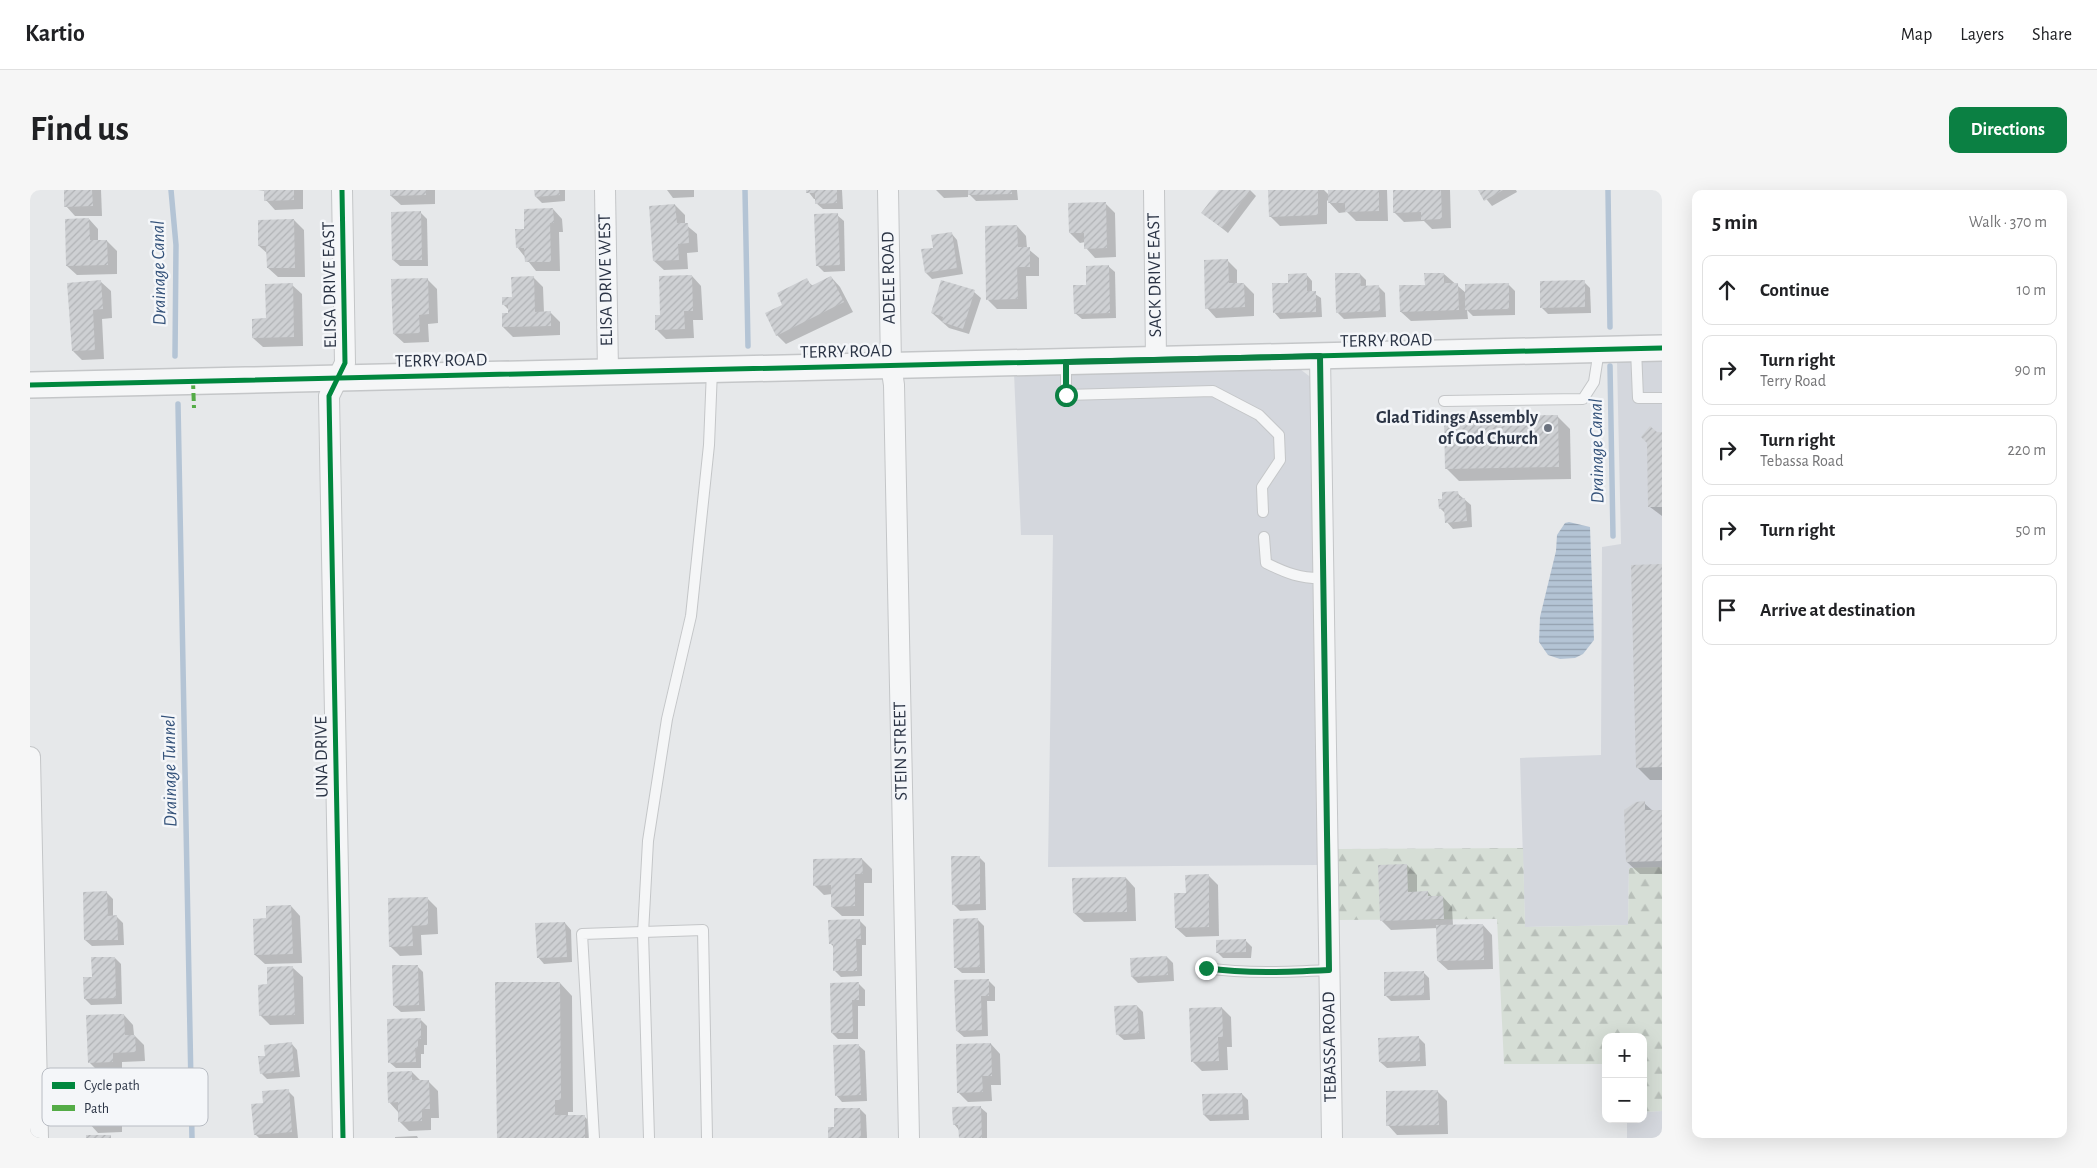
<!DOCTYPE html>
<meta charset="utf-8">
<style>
body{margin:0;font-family:"Alegreya Sans",sans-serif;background:#f6f6f6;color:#202124}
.controls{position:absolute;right:15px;bottom:15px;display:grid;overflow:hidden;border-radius:10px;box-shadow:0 5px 20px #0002}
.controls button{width:45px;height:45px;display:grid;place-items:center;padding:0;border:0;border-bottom:1px solid #e0e0e0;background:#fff;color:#202124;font:25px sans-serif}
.stop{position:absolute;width:15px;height:15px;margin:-11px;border:4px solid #0b8043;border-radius:50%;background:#fff}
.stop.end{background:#0b8043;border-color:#fff;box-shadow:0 1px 5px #0008}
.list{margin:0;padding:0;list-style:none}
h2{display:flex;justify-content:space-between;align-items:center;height:65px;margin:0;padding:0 20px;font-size:21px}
h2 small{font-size:16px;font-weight:400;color:#757577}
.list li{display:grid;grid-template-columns:32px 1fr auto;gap:15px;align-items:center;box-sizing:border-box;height:70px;margin:0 10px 10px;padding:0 10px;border:1px solid #e0e0e0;border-radius:10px}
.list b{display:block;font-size:19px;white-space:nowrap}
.list p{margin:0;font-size:16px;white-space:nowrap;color:#757577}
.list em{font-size:16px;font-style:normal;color:#757577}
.icon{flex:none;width:28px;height:28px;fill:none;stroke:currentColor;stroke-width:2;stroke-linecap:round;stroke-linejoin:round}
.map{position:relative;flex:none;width:1632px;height:948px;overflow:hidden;border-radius:10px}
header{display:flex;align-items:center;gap:30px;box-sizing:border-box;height:70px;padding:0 25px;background:#fff;border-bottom:1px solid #e0e0e0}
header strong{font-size:24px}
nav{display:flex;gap:28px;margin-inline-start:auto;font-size:18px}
.intro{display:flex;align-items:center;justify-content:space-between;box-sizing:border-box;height:120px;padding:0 30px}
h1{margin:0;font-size:35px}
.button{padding:12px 22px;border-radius:10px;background:#0b8043;color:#fff;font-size:18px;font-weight:700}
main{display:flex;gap:30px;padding:0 30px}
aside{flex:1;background:#fff;border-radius:10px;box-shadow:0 5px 20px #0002}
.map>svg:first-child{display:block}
.built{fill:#d4d7dd}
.forest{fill:url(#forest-firs)}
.water{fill:url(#water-rules)}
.shadow{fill:#0003}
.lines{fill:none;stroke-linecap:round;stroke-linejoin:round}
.stream{stroke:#b4c4d5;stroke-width:5.5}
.building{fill:url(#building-hatch)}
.service-casing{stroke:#c4c6c8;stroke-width:12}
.minor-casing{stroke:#c4c6c8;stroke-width:22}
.tertiary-casing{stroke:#c4c6c8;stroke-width:28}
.service{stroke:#f5f6f7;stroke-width:10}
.minor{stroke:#f5f6f7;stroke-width:20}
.tertiary{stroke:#f5f6f7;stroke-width:25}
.quiet{stroke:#54ac47;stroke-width:4;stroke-dasharray:8 4;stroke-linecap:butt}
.cycleway-casing{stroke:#f4f6f9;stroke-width:8}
.cycleway{stroke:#00873e;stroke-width:5}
.route{stroke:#0b8043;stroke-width:6}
.poi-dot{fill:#6c737f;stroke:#f4f6f9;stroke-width:2}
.labels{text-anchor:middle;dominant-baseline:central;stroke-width:5;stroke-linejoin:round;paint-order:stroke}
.street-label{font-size:18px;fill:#2b3445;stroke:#f4f6f9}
.poi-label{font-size:18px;font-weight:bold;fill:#2b3445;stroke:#f4f6f9;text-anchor:end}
.water-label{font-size:19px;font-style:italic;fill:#34527a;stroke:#f4f6f9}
.key{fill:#f4f6f9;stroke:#b8bcc3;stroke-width:1}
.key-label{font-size:14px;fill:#2b3445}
</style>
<header>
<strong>Kartio</strong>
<nav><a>Map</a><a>Layers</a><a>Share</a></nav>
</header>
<div class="intro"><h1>Find us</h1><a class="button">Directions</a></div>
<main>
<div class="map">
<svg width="1632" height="948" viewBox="0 0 1632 948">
<defs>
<pattern id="forest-firs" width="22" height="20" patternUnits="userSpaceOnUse" patternTransform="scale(1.25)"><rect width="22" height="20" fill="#d6ded6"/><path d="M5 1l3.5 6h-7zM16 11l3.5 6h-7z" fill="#b8bfb9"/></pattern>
<pattern id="water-rules" width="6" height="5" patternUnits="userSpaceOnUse" patternTransform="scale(1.25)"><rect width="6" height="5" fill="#b4c4d5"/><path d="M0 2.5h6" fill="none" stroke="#93a0af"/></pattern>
<pattern id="building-hatch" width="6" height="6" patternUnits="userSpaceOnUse" patternTransform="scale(1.25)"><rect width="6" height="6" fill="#ced0d3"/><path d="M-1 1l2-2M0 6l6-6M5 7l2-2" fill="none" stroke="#b1b3b6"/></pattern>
</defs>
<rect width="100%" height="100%" fill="#e6e8ea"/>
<g class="built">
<path d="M1587 171 1632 172V677L1599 678 1598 735 1495 737 1490 568 1571 565 1572 357 1591 354Z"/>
<path d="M1266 176 1283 189 1288 675 1018 677 1023 345H991L984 183Z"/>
<path d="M1632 921V948H1597V929H1613V922Z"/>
</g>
<path class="forest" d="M1493 658 1495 737 1598 735 1599 678 1632 677V921L1613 922V847H1576V874H1474L1467 729 1306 730 1308 659Z"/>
<path class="water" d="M1539 332 1560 337 1564 450 1553 464 1545 468 1530 469 1518 465 1509 452 1510 427 1526 361 1527 345 1535 333Z"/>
<g class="shadow">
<path d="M35 0H71L72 26H45L36 16Z"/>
<path d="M228 0H273V19L245 20 236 10V1Z"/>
<path d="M361 0H405V14L371 15 361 6Z"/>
<path d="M505 0H535V11L512 13 506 7Z"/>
<path d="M637 0H664V7L643 8Z"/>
<path d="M777 0H812L813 19H793L786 13V9H784Z"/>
<path d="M906 0H987L988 10 946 11 938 3V7L914 8Z"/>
<path d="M1190 0H1220L1226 6 1198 43 1173 23Z"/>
<path d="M1239 0H1294L1299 5V0H1357L1358 31H1326L1317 22 1309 23 1297 10V34L1250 36 1240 26Z"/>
<path d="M1364 0H1420L1421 38 1402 39 1394 31 1374 32 1364 22Z"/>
<path d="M1449 0H1486L1487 2 1462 16Z"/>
<path d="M1075 13 1085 23 1086 67 1065 68 1056 58 1055 52 1050 53 1040 43Z"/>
<path d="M645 15 655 25V34L667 44 668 62 657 63 658 79 634 80 624 71Z"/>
<path d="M523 19 532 29 533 42H529L530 81H506L487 57 496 40Z"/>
<path d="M391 23 397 29 398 76H370L363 70Z"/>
<path d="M807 25 814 31 815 81 794 82 787 75Z"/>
<path d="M59 29 68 39V51H77L87 61V84L47 85 37 76Z"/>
<path d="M264 30 274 40 275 87H248L238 78V64L229 56Z"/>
<path d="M987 36 996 46 997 58 1009 68V86H996L997 119H967L958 110Z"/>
<path d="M921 43 927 50 933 84 902 89 896 83 904 59Z"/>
<path d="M1197 70 1207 80V94H1214L1224 104V126L1186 128 1177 118Z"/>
<path d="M1078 76 1085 82 1086 128 1052 129 1045 123 1057 97Z"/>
<path d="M1276 84 1282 91V102L1291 108 1292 127 1250 129 1244 122 1259 94Z"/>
<path d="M1330 84 1336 90V97H1349L1355 103 1356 127 1314 129 1307 122Z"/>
<path d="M1414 84 1436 103 1478 94 1485 101V125L1443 126 1437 120 1438 129 1381 131 1371 122 1396 96Z"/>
<path d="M662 86 671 96 673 130H663L664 148 636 149 627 140 631 126Z"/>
<path d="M503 87 513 97 514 123H521L530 132V145L483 147 473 137 479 125V120L473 114 483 108Z"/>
<path d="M801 87 810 97 823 122 756 154 747 145 754 115 776 90 783 96Z"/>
<path d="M397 89 407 99 408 133 398 134 399 152 374 153 364 144Z"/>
<path d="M71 92 81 101 82 128 72 129 74 169 52 170 43 161Z"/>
<path d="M1554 92 1560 98 1561 123 1518 124 1512 118Z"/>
<path d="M262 95 272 104 273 156 233 157 223 148Z"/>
<path d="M944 102 951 108 939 144 919 138 902 123Z"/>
<path d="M1527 226 1540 239 1541 289 1429 291 1417 279Z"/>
<path d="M1626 243H1632V326L1620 317Z"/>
<path d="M1427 303 1441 315 1442 337 1423 339 1417 332 1416 324 1410 318Z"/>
<path d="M1632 375V590H1620L1607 577Z"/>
<path d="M1614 613 1623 621H1632V684H1610L1597 672Z"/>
<path d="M949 667 955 673 956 720 930 721 923 714Z"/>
<path d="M832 669 842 679V693H834V726H812L802 717V704L794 705 784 695Z"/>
<path d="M1377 675 1387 685V703L1398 702 1403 708 1413 707 1422 717 1423 736 1453 735 1462 745 1463 779 1418 780 1408 771V738L1361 740 1351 730Z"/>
<path d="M1178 685 1188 695 1189 746 1156 747 1146 738 1157 705Z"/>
<path d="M1096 688 1105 698 1106 731 1054 732 1044 723Z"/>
<path d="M77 703 83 709V727H87L93 733 94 755 62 756 55 750Z"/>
<path d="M397 708 407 718 408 744 391 745 392 765 370 766 360 756Z"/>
<path d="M261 716 270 726 272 773 235 774 225 765 237 729Z"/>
<path d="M948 730 954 736 955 783H932L925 777Z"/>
<path d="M830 731 836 737V755H832V786L811 787 805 781 804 757 800 753Z"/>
<path d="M535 733 541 740 542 772 514 774 508 767Z"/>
<path d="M1215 750 1222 757 1221 768H1193L1187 762Z"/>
<path d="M1137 767 1143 773 1144 791 1108 793 1102 787Z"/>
<path d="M85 768 91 774 92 814 61 815 55 809 63 788Z"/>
<path d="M387 776 393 782 395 821 371 822 364 816Z"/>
<path d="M263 778 273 787 274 834 240 835 230 825 238 796Z"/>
<path d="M1393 782 1399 788 1400 810 1361 811 1355 805Z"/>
<path d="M958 790 965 797V811H957L958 846 934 847 927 841Z"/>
<path d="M530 793 542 806 543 922H538V926H554L567 939V948H468Z"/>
<path d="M829 794 835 800V816H828V849H808L802 843Z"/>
<path d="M1107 816 1113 822 1115 849 1094 850 1087 844Z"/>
<path d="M1192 818 1201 827 1202 857H1197L1198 880 1172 881 1162 871Z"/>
<path d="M94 825 103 835 104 845 114 855 115 871 92 872V881L69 882 59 872Z"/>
<path d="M390 829 397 836V855H394V864H391V878H366L359 872Z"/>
<path d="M1389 848 1395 854 1396 876 1357 878 1350 872Z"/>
<path d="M261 853 267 860 270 887 237 889 231 883 236 867Z"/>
<path d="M961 854 970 864 971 895H961L962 911 938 912 928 902Z"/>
<path d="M828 855 835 861 837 911 812 912 806 905Z"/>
<path d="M382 882 391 891H398L408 901 409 928H401V940L379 941 369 931V923L359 912Z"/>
<path d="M89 886 98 896 99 909H102L111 919 112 933H92V942L68 943 59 933Z"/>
<path d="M258 901 264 907 268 948H229L225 944 234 914Z"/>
<path d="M1407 901 1417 911 1418 944 1367 945 1358 935Z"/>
<path d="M1212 904 1218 910 1219 930 1180 931 1174 925Z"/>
<path d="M950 917 957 923V948H930L929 940 924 934Z"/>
<path d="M830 919 836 925 837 948H799L805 939Z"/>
<path d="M387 946 388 948H365V947Z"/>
</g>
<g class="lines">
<g class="stream">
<path d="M141 0 146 55 145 166"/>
<path d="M715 0 718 156"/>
<path d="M1578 0 1580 137"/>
<path d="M1580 176 1583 346"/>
<path d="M148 214 162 948"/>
</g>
</g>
<g class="building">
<path d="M34 0H62L63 16 34 17Z"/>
<path d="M234 0H264V10L234 11Z"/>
<path d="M360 0H396V5L360 6Z"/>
<path d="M504 0H529L530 5 505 7Z"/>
<path d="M776 0H807V13L785 14V3H776Z"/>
<path d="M938 0H982V4L938 5Z"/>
<path d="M1189 0H1220L1192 38 1171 23Z"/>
<path d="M1238 0H1288V25L1239 27Z"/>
<path d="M1298 0H1349V21L1315 22V13H1298Z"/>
<path d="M1363 0H1411L1412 29 1391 30V22L1363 23Z"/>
<path d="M1448 0H1473L1454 11Z"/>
<path d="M1076 12 1077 58 1054 59V43H1039L1038 13Z"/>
<path d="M645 14 647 33H658L659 53 648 54 649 70 623 71 619 16Z"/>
<path d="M523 18 524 33H520L521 72H495L494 58H486L485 39H494V19Z"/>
<path d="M391 21 392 70H362L361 22Z"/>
<path d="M808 23 810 75 786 76 784 24Z"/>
<path d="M59 28 60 50H77L78 75 36 76 35 29Z"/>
<path d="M264 29 265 78H237L236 56H228V30Z"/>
<path d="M987 35 988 57H1000V77H987L988 109 956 110 955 36Z"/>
<path d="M922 42 927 78 895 83 891 59 903 58 901 45Z"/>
<path d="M1198 69 1199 93H1214L1215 117 1175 119 1174 70Z"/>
<path d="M1079 75 1080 123 1044 124 1043 95H1056V76Z"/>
<path d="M1277 83V101H1286V122L1243 123 1242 93H1258V84Z"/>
<path d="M1305 83H1330L1331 96 1349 95 1350 121 1306 123Z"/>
<path d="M1394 83H1414V93H1428L1429 120 1370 122 1369 95H1395Z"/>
<path d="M662 85 663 121H654L655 139 625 140V125H630L629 86Z"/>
<path d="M504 86 505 122 521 121V136L472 137V123H478V115H472V107H482L481 87Z"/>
<path d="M801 86 814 112 746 146 735 123 752 115 747 103 777 88 781 96Z"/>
<path d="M398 88 399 124 389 125 390 143 363 144 361 89Z"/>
<path d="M71 90 73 119 63 120 65 160 42 161 37 93Z"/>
<path d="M911 90 945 100 933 139 912 132 913 127 901 123Z"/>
<path d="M1555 90V117L1510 118V91Z"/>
<path d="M263 93 264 147 222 148V129L236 128 235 94Z"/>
<path d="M1479 93V119L1435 120V94Z"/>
<path d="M1528 225 1529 277 1415 279 1414 227Z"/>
<path d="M1620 236 1627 242H1632V317H1618L1617 253 1611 247Z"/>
<path d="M1428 301 1429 308H1435L1437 331 1415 333 1414 318 1409 319 1408 309H1412V302Z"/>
<path d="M1632 374V577L1606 578 1601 375Z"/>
<path d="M1615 611V620H1632V671L1596 672 1594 620 1606 612Z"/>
<path d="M921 666H950V714L922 715Z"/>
<path d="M832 668 833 684H825V716L801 717V695L783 696V669Z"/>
<path d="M1377 674 1378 702 1398 701V706H1413L1414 729 1350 731 1348 675Z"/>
<path d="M1179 684V737L1145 738 1144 703H1156L1155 685Z"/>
<path d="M1096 687 1097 722 1043 723 1042 688Z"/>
<path d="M77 701 78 726 87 725 88 750H54L53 702Z"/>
<path d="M398 707V735L382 736 383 756 359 757 358 708Z"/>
<path d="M261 715 263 764 224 765 223 729 236 728V716Z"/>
<path d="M948 728 950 777 924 778 923 729Z"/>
<path d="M830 729 831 749H826L827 781H803V754H799L798 730Z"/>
<path d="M535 732 537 767 507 768 505 733Z"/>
<path d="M1453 734 1454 770 1407 771 1406 735Z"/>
<path d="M1216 749V762L1186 763V750Z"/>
<path d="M1137 766 1138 785 1101 787 1100 768Z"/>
<path d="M61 767H85L86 808 54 809 53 787H62Z"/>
<path d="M362 775H388L389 815 363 816Z"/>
<path d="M263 776 265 825 229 826 228 795 237 794V777Z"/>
<path d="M1394 781V805L1354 806V782Z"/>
<path d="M959 789V806H951L952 840 926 841 924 790Z"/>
<path d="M465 792H530L531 910H525V925H555V948H467Z"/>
<path d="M829 792V810H822L823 843H801L800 793Z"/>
<path d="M1107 815 1109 843 1086 845 1084 816Z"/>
<path d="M1192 817 1193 847H1188L1189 871 1161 872 1159 818Z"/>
<path d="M94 824 95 845H105L106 862 83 863V872L58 873 56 825Z"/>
<path d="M391 828V849H388V858H385L386 872 358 873 357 829Z"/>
<path d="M1389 846 1390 871 1349 872 1348 848Z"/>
<path d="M262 852 264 881 230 884 228 866H235L234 855Z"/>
<path d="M961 853 962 886H952L953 902 927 903 926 854Z"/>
<path d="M829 854 831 905 805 906 803 855Z"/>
<path d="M382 881V890H399L400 919H392V931L368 932V912L358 913 357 882Z"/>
<path d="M259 899 262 942 224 945 221 914 233 913 232 901Z"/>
<path d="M1408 900 1409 935 1356 936V901Z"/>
<path d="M1212 903 1213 924 1173 925 1172 904Z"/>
<path d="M951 916 952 948H929L928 935H923L922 917Z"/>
<path d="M804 918H830L831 948H798V937H804Z"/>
<rect x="56" y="945" width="25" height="3"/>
</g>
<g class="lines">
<g class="service-casing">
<g id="service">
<path d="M1606 159 1608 208H1632"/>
<path d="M1036 172V205L1183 201 1229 225 1249 245 1250 270 1232 297 1233 322"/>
<path d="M1414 211 1553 209 1564 192 1569 160"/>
<path d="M1234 347 1236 373C1256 383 1271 389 1294 388"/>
<path d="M1176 778C1216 784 1258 782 1299 780"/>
<path d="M564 948 552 744 673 740 677 948"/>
<path d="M619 948 613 743 618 651 637 529 661 426 679 255 682 180"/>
</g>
</g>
<g class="minor-casing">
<g id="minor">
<path d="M312 0 315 173 299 206 313 948"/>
<path d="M575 0 578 181"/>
<path d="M858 0 861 175 864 195 879 948"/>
<path d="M1124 0 1126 169"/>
<path d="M1290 166 1302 948"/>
<path d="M0 567 8 948"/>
</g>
</g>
<g class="tertiary-casing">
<path id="tertiary" d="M0 195 1632 158"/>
</g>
<use href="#service" class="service"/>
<use href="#minor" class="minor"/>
<use href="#tertiary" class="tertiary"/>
<path class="quiet" d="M163 191 164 218"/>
<g class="cycleway-casing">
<g id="cycleway">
<path d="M312 0 315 173 299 206 313 948"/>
<path d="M0 195 1632 158"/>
</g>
</g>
<use href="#cycleway" class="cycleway"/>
</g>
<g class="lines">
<path class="route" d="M1036 205V172L1290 166 1299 780C1258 782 1216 784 1176 778"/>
</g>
<circle class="poi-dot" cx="1518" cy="238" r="5"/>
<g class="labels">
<g class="street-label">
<text transform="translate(1125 85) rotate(-91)">SACK DRIVE EAST</text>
<text transform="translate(859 88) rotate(-91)">ADELE ROAD</text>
<text transform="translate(576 90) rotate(-91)">ELISA DRIVE WEST</text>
<text transform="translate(300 95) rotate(-91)">ELISA DRIVE EAST</text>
<text transform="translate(1356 151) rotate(-1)">TERRY ROAD</text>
<text transform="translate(816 162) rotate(-1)">TERRY ROAD</text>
<text transform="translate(411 171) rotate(-1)">TERRY ROAD</text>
<text transform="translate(871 561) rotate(-91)">STEIN STREET</text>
<text transform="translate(292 567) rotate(-91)">UNA DRIVE</text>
<text transform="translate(1300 857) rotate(-91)">TEBASSA ROAD</text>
</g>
<g class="poi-label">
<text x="1508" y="228">Glad Tidings Assembly<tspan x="1508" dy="21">of God Church</tspan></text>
</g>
<g class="water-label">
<text transform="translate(129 83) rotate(-91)">Drainage Canal</text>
<text transform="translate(1567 261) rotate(-91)">Drainage Canal</text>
<text transform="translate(140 581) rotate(-91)">Drainage Tunnel</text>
</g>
</g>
<rect x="12" y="878" width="166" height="58" rx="8" class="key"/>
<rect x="22" y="892" width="23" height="7" fill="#00873e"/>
<rect x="22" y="915" width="23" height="6" fill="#54ac47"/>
<g class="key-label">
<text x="54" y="900">Cycle path</text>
<text x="54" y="923">Path</text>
</g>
</svg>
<div class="controls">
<button>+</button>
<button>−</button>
</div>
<div class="stop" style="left:1036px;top:205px"></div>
<div class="stop end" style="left:1176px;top:778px"></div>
</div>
<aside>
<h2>5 min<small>Walk · 370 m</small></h2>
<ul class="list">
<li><svg class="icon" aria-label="ahead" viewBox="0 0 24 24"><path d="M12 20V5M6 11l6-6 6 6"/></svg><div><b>Continue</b></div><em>10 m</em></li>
<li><svg class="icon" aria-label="right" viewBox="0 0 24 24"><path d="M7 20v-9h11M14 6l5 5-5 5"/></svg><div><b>Turn right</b><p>Terry Road</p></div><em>90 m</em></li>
<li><svg class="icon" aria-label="right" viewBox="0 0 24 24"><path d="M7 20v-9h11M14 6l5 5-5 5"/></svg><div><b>Turn right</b><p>Tebassa Road</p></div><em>220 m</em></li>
<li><svg class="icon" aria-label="right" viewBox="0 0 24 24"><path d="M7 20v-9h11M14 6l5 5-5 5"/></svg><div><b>Turn right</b></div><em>50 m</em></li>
<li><svg class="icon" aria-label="arrive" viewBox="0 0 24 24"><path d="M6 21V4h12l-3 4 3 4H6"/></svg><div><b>Arrive at destination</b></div></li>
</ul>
</aside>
</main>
